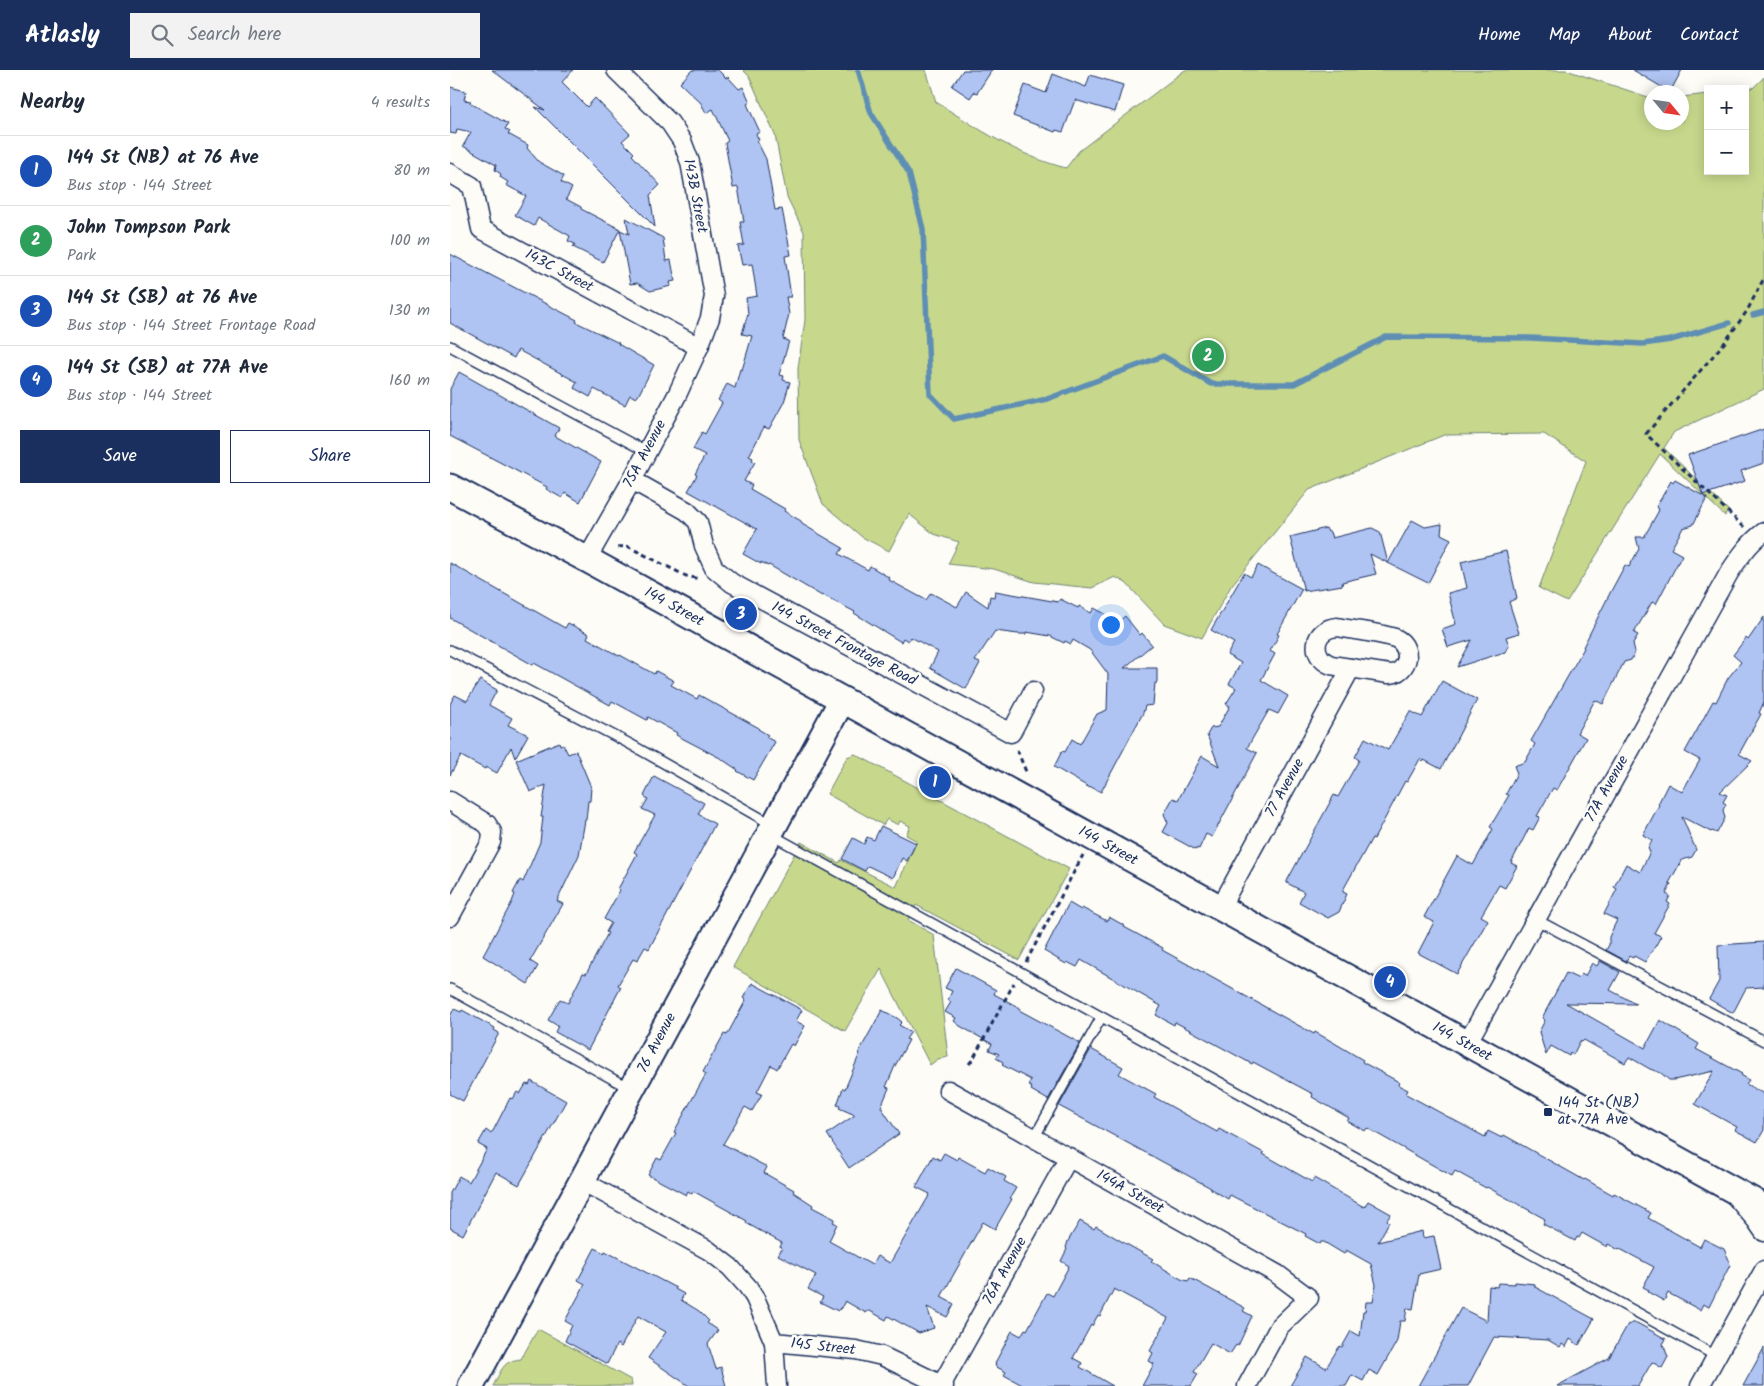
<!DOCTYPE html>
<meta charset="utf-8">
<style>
body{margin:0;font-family:Kalam,sans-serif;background:#f2f2f3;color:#1f2937}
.controls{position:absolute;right:15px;top:15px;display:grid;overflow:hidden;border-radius:0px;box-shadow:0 2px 12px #0003}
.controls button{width:45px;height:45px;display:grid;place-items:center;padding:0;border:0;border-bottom:1px solid #e0e1e3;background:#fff;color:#1f2937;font:25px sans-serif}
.compass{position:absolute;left:1194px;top:15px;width:45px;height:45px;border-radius:50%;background:#fff;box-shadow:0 2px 12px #0003;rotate:119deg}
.you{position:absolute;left:660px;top:554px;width:18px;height:18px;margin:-12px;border:4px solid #fff;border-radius:50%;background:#1a73e8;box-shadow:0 0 0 8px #1a73e833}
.badge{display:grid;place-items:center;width:32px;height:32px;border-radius:50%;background:#1b2f5e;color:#fff;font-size:16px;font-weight:700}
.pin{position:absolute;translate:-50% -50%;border:2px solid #fff;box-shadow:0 1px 5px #0006}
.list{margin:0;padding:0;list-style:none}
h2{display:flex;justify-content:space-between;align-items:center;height:65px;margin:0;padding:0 20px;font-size:21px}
h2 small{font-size:16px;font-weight:400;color:#747a83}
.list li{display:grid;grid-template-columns:32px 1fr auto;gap:15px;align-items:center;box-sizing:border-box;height:70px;padding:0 20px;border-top:1px solid #e0e1e3}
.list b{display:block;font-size:19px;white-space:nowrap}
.list p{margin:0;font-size:16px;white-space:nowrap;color:#747a83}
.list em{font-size:16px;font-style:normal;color:#747a83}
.actions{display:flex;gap:10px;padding:15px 20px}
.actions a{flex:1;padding:11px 0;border:1px solid #1b2f5e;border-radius:0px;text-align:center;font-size:18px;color:#1b2f5e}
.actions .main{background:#1b2f5e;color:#fff}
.icon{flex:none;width:28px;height:28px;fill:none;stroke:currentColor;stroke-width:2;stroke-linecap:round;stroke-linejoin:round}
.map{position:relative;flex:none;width:1314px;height:1316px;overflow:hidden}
header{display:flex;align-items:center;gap:30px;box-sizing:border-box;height:70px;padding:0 25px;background:#1b2f5e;color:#fff}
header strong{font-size:24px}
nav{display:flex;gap:28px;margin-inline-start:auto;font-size:18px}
.search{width:350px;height:45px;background:#f2f2f3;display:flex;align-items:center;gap:12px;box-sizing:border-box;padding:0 18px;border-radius:0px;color:#747a83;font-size:19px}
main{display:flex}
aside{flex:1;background:#fff}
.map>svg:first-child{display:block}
.green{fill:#c7d88c;stroke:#718475}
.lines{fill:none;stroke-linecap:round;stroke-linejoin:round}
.stream{stroke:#5f8eb4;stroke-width:5.5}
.building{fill:#b0c4f3;stroke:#1b2f5e}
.lane-casing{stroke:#1b2f5e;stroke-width:12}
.street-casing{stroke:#1b2f5e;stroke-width:21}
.secondary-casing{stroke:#1b2f5e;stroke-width:29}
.path{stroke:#1b2f5e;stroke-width:3;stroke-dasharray:5 4;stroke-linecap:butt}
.lane{stroke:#fdfcf7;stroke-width:9}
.street{stroke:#fdfcf7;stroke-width:18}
.secondary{stroke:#fdfcf7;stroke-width:25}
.poi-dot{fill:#1b2f5e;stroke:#fdfcf7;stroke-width:2}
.labels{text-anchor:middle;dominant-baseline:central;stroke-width:5;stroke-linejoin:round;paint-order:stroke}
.street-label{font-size:15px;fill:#1b2f5e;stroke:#fdfcf7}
.poi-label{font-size:15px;fill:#1b2f5e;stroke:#fdfcf7;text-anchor:start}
</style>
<header>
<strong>Atlasly</strong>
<div class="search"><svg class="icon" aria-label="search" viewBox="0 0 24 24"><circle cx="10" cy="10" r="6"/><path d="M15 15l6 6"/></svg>Search here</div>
<nav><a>Home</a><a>Map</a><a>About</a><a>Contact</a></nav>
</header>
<main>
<aside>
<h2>Nearby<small>4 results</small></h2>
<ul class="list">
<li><span class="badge" style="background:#1a4fb4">1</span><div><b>144 St (NB) at 76 Ave</b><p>Bus stop · 144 Street</p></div><em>80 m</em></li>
<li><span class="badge" style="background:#2e9e5b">2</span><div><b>John Tompson Park</b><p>Park</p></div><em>100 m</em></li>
<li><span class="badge" style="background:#1a4fb4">3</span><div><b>144 St (SB) at 76 Ave</b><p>Bus stop · 144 Street Frontage Road</p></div><em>130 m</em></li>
<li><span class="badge" style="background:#1a4fb4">4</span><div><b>144 St (SB) at 77A Ave</b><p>Bus stop · 144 Street</p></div><em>160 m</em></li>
</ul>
<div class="actions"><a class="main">Save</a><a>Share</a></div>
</aside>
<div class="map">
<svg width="1314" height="1316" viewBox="0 0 1314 1316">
<rect width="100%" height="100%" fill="#fdfcf7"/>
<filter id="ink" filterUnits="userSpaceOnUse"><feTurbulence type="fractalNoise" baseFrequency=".02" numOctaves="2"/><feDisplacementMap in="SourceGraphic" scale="10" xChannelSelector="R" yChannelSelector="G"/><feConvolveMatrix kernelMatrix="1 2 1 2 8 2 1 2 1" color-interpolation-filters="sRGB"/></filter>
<g filter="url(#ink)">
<g class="green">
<path d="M293 0H476L486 32C527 58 568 86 616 98L629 81 735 0H1116L1201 28 1202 52H1232V27L1258 24V101H1295L1294 19 1303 18 1314 7V319L1224 362 1214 378 1278 440 1275 446 1210 384 1117 532 1089 518 1136 391 1094 364 994 365 859 420 781 516 752 568 714 554 676 513 665 507 642 518 584 512 544 499 498 494 509 472 484 464 459 444 439 481 412 467 373 434 349 370 348 298 355 250 354 162 337 127 325 65 299 6Z"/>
<path d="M405 684 619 799 569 890 466 835 458 850 484 865 498 987 488 989 480 995 431 899 395 961 283 897 351 772 389 793 391 790 446 817 467 771 456 765 460 756 450 751 448 755 437 749 433 755 377 724 397 687Z"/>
<path d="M88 1259 181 1310 182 1316H43C52 1300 52 1291 71 1289Z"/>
</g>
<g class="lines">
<g class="stream">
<path d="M408 0 421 43 459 103 473 159 480 324 504 349 597 329 713 286 761 314H844L936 267 1081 268 1193 274 1221 270 1279 253"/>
<path d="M1303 245 1314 242"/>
</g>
</g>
<g class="building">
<path d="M42 0H123L112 12 137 37 145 28 180 64 172 71 184 83 182 85 210 115 200 125 205 157 85 37 95 40Z"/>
<path d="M242 0H268L276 8 278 7 289 19 293 17 300 32 297 34 310 62 306 64 309 70 307 71 316 89 325 140 332 139 341 185 335 186 341 227H336L339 244 333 269 339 271 329 305 334 306 333 310 340 312 334 332 319 359 314 357 299 386 303 388 302 390 305 392 294 411 302 415 300 419 335 439 334 441 351 451 352 454 393 478 389 484 418 500 420 496 440 508 439 510 476 530 481 523 507 537 516 522 538 537 540 526 544 527 545 521 608 532 610 529 628 538 629 536 641 543 644 538 669 551 675 546 690 565 692 563 702 575 674 598H707V613H705L703 635 695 636 693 643 651 722 641 717 640 718 604 697 612 681 615 682 622 669 630 674 647 644 657 640 658 604 640 580 623 570 621 574 615 571 614 573 600 566 576 562V564H568L545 561 525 591 530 593 516 619 480 598 488 582 461 567 458 571 453 568 451 572 404 543 405 542 373 525 372 526 319 495 318 496 311 492V494L293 484 307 459 238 421 247 405 245 404 255 385 243 379 252 362 255 364 272 333 268 330 277 314 285 318 290 299 292 300 302 266 292 264 298 243 296 228 307 226 302 194 292 195 288 176 294 175 290 152H294L288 117 283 118 275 73 278 71 263 39 256 43 251 33 230 13Z"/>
<path d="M513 0H542L527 23 524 22 520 28 502 16Z"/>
<path d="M1183 0H1232L1220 22Z"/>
<path d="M603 4 636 17 640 5 673 15 665 42 625 30 613 62 606 60 605 62 563 46 575 15 596 23Z"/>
<path d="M0 17 16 21 14 30 21 31 20 33 58 54 55 59 60 62 58 64 78 75 77 78 89 92 114 106 111 112 122 118 116 129 131 137V139L170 159 153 192 123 177 125 174 118 171 120 166 88 148 84 156 65 145 76 126 56 115 58 112 50 107 51 104 45 100 46 95 13 76 21 62 7 59 6 64 0 63Z"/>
<path d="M176 148 213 168 216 191 221 190 225 211 220 212 221 216 200 221 187 213 180 214 170 160 179 164Z"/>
<path d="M0 184 127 250 126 252 169 273 168 274 204 295 188 326 186 328 180 325 175 335 144 319 140 327 124 318 127 312 68 280 64 288 0 253Z"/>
<path d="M9 302 109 358 105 366 151 392 130 432 115 423 112 428 96 419 97 417 0 366V319Z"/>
<path d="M1314 359V393L1291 401 1295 411 1253 425 1238 385Z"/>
<path d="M1225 410 1257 428 1243 455 1233 458 1221 479 1232 485 1206 534 1202 532 1184 563 1188 565 1183 573 1185 582 1181 590 1174 592 1153 634 1145 630 1127 663 1136 668 1107 720 1103 718 1087 746 1090 747 1083 760 1079 758 1061 793 1067 796 1055 818 1049 815 1031 846 1038 850 1007 904 968 883 984 852 974 847 1007 786 1023 795 1043 759 1040 757 1059 725 1056 724 1067 703 1064 696 1075 692 1085 674 1081 671 1134 578 1133 577 1160 523 1175 495 1179 497 1189 479 1186 467H1194L1208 442 1209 439 1206 437 1221 411 1223 413Z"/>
<path d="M962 450 975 457 992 454 991 464 1001 469 978 513 938 493Z"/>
<path d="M876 458 878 462H880L882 468 922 458 930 462 938 493 920 484 926 504 892 512 893 515 854 521 840 467Z"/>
<path d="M1056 481 1067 528 1059 532 1069 563 1056 567 1059 575 1055 582 1007 597 1022 570 998 577 992 559 1006 554 998 523 1017 518 1011 492Z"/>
<path d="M0 493 115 558 118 553 139 564 137 568 169 586 170 585 204 604 206 601 224 611 221 615 247 629 249 625 309 658 308 659 318 665 316 667 325 672 303 710 287 701 288 700 270 688 226 665 227 663 198 647 197 650 162 631 160 635 84 593 83 595 0 548Z"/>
<path d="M808 495 852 519 827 564 829 565 820 581 825 584 811 610 838 626 828 644 819 640 797 678 807 683 762 767 756 764 749 779 747 778 746 780 713 762 718 753 714 744 723 728 728 730 752 686 769 696 757 665 761 658 768 657 780 636 776 634 786 618 779 614 791 593 777 585 784 573 761 560 794 503 801 507Z"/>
<path d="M1314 547V632L1309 643 1311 644 1289 684 1302 691 1270 722 1277 725 1273 732 1276 734 1273 740 1275 748 1267 763 1262 761 1261 762 1232 747 1246 780 1242 787 1232 790 1219 813 1221 814 1216 824 1220 826 1217 832 1220 834 1204 863 1211 866 1202 882H1201L1195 892 1184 886 1183 888 1179 886 1176 891 1156 880 1159 875V867L1167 850 1154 844 1167 819 1164 817 1176 794 1190 802 1200 782 1198 778 1202 770 1193 765 1209 735 1208 734 1218 714 1232 722 1250 690 1235 682 1263 631 1266 632 1278 608 1291 592 1283 585 1296 568 1298 570Z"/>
<path d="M30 610 47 620 39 635 62 648 58 655 78 665 65 688 61 677 47 703 36 697 35 699 11 686 0 705V634L5 625 17 631Z"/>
<path d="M992 611 1027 630 991 699 974 690 973 692 970 689 957 712 955 711 924 769 922 768 893 820V822L897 824 889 842 878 848 849 832 854 822 837 813V811L884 725 888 727 909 690 905 687 915 668 938 680 960 641 972 647Z"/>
<path d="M109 672 110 675 113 674 118 684 126 681 141 717 140 731H138L136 750H135L129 785 107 831 113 834 80 891 88 896 78 914 33 886 62 832 65 824 63 823 70 810 73 812 90 772 93 747H91L96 715 80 722 66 690Z"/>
<path d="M204 706 254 733 248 744 265 754 199 879 195 877 187 891 183 889 168 915 171 917 138 980 105 962 108 956 98 950 110 929 118 933 133 903 136 904 158 863 156 862 161 853 154 849 170 820 168 819 187 784 184 782 205 745 192 739 198 729 194 726Z"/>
<path d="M431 756 466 773 457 791 452 788 443 808 418 796 415 801 392 789 403 768 414 774 417 767 424 770Z"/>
<path d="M619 833 631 840 632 838 657 851 659 847 675 856 674 857 713 878 712 880 864 964 865 962 881 971 913 990 912 992 949 1012 948 1015 958 1020 956 1024 1035 1067 1038 1061 1052 1068 1054 1065 1134 1110 1135 1109 1163 1125 1164 1123 1201 1143 1198 1148 1250 1177 1254 1169 1274 1179 1279 1190 1280 1195 1259 1237 1253 1234 1250 1240 1218 1223 1214 1231 1198 1222 1199 1220 1193 1217 1204 1197 1170 1179 1169 1180 1158 1174 1157 1177 1132 1163 1129 1168 1127 1167 1125 1171 1093 1154 1095 1149 1037 1117 1036 1118 1005 1101 1002 1106 917 1058 915 1061 897 1051 899 1048 862 1027 863 1024 803 992 802 994 725 952 724 955 706 945 711 936 631 890 627 897 617 892 616 894 594 881Z"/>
<path d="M1314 872V917L1296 918 1283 943 1259 929 1269 911 1268 875Z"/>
<path d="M1150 891 1170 902 1160 920 1186 934 1116 933 1195 978 1210 950 1249 974 1246 979 1292 1004 1291 1005 1299 1010 1296 1014 1314 1024V1060L1307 1072 1285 1060 1287 1057 1245 1034 1264 1001 1224 1010H1219L1211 1003 1200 999 1179 987 1175 993 1134 970 1132 972 1130 971 1123 985 1120 983 1119 986 1101 976 1096 985 1089 962 1095 950 1092 948 1116 903 1129 909 1131 904 1135 906 1142 893 1147 896Z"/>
<path d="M506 898 546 920 544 924 570 938 569 940 630 973 598 1030 581 1020 582 1018 578 1015 581 1010 552 995 553 992 546 988 549 984 539 980 542 974 510 956 504 951 506 948 495 942 501 932 498 930 502 921 495 918Z"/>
<path d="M302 913 352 940 346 951 355 956 344 976 341 974 327 999 321 995 307 1022 312 1024 302 1041 295 1037 273 1074 317 1097 314 1103 344 1120 343 1122 363 1135 362 1137 385 1149 383 1152 387 1154 379 1171 422 1195 427 1186 440 1193 480 1124 466 1117 483 1086 490 1090 494 1083 507 1090 508 1087 535 1102 538 1097 556 1107 554 1111 566 1118 560 1128 562 1129 545 1159 533 1152 491 1227 504 1234 497 1247 477 1237 484 1258 469 1263 438 1246 436 1250 420 1241H418L416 1243 395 1231 390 1240 389 1239 388 1241 370 1232 373 1227 358 1219 366 1205 328 1185 332 1178 330 1177 332 1173 296 1153 297 1151 243 1121 242 1124 238 1121 236 1125 198 1105 207 1088 211 1090 226 1063 224 1062 256 1004 253 1002 274 964 277 965 296 930 293 928Z"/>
<path d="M4 939 11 942 12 940 45 958 44 960 49 963 13 1031 0 1024V946Z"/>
<path d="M432 940 447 948 452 952 449 955 461 962 456 969 459 970 445 996 436 1017 439 1018 431 1037 449 1064 399 1098 377 1064 405 1045 389 1038 390 1036 387 1035 393 1018 395 1019 410 983 409 982Z"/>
<path d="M641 979 673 997 669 1004 706 1024 704 1027 767 1062 769 1059 814 1083 813 1084 862 1112 864 1108 914 1137 918 1131 941 1144 937 1150 939 1152 928 1172 972 1161 973 1168 984 1166 991 1199 969 1204 963 1239 957 1238 955 1251H950L947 1271 928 1305 919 1300 913 1311 902 1305 896 1316H840L857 1287 876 1298 887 1280 890 1276 892 1277 901 1261 910 1266 913 1241H915L916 1232H923L926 1215 921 1194 896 1180 894 1184 874 1172H871L870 1174 855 1166 856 1164 780 1125 778 1129 761 1119V1118L609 1036Z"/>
<path d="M81 1011 116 1031 69 1115 46 1102 13 1165 0 1158V1123L9 1106 19 1112 37 1079 28 1074 36 1060 40 1063 43 1061 60 1028 63 1029 67 1022 70 1024 76 1014 79 1015Z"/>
<path d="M630 1151 644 1159 646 1156 671 1171 703 1189 701 1191 731 1209 738 1211 740 1208 795 1238 793 1241 802 1246 788 1276 786 1275 780 1284 761 1273 744 1302 748 1304 741 1316H692L704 1294 699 1291 703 1283 700 1281 718 1248 664 1219 650 1246 648 1245 642 1256 641 1255 623 1288 632 1293 630 1297 663 1316H574L554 1305 556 1302 545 1296 546 1294 545 1293 562 1261 571 1266 575 1259 577 1260 597 1223 603 1226 619 1196 611 1191 617 1179 616 1178 618 1171Z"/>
<path d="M145 1178 154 1183 155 1181 226 1218 225 1219 234 1224 231 1230 249 1241 259 1251 257 1253 268 1260 258 1274 266 1299 271 1297 276 1316H239L198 1288 216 1262 188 1246 171 1277 167 1274 157 1294 115 1271 122 1255 115 1251 135 1214 128 1210Z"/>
<path d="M1065 1212 1085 1214V1217L1144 1249 1129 1275 1120 1269 1116 1277 1112 1274 1110 1277 1098 1270 1044 1267 1018 1316H968L1011 1238 1037 1251 1039 1216 1047 1217 1048 1213 1065 1214Z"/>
<path d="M1181 1253H1187L1216 1269 1213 1274 1218 1287 1212 1298 1202 1292 1188 1316H1107L1159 1288 1178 1254 1180 1255Z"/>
<path d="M1314 1278V1316H1293Z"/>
</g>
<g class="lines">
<g class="lane-casing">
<g id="lane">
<path d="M0 276 197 382"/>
<path d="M0 580 180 674 323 755"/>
<path d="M320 764 1266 1286"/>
<path d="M1085 849 1314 971"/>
<path d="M0 919 179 1018"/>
<path d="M584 1068 651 948"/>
</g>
</g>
<g class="street-casing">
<g id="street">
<path d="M0 103 22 116 31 159 249 277"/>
<path d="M182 410 237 441 248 452 254 476 264 498 282 513 561 663 583 621"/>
<path d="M137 489 182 410 227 325 249 277 260 248 264 226 240 92 232 71 220 53 166 0"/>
<path d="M887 557C903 560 931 563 945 568 955 572 960 585 955 594 951 601 947 604 939 604L881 595C859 586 863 559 887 557Z"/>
<path d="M0 731 37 754 42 762 41 772 0 847"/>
<path d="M770 838 901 598"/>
<path d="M1016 975 1279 503C1289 488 1299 473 1314 462"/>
<path d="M498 1020 827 1204 859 1228 829 1257 797 1316"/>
<path d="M132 1111 258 1180 280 1197 298 1217 305 1228 324 1272 406 1280 432 1286 494 1316"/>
<path d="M1285 1126 1305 1149 1314 1162"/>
<path d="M324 1272 327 1316"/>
<path d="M492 1314 619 1087"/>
<path d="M1250 1316 1314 1200"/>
</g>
</g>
<g class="secondary-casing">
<g id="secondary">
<path d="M0 417C46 442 93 466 140 491 532 705 921 924 1314 1137"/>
<path d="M21 1316 392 630"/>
</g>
</g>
<g class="path">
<path d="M1294 457 1196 364 1275 272 1297 241 1314 208"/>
<path d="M168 477 177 476 236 506 250 509"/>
<path d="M567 680 577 704"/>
<path d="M576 892 633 785"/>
<path d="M519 994 523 989 564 913"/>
</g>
<use href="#lane" class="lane"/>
<use href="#street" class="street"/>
<use href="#secondary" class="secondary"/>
</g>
</g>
<rect class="poi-dot" x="1093" y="1037" width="10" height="10" rx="2.5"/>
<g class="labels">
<g class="street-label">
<text transform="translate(245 126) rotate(79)">143B Street</text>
<text transform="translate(109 201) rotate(28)">143C Street</text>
<text transform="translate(195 384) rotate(-62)">75A Avenue</text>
<text transform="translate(224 537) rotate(29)">144 Street</text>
<text transform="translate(394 574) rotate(28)">144 Street Frontage Road</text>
<text transform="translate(835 718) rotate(-61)">77 Avenue</text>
<text transform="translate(1157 719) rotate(-61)">77A Avenue</text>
<text transform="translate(658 776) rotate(29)">144 Street</text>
<text transform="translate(1012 972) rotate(29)">144 Street</text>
<text transform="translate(207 973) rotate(-62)">76 Avenue</text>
<text transform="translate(680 1122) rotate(29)">144A Street</text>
<text transform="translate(555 1201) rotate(-61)">76A Avenue</text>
<text transform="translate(373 1277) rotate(6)">145 Street</text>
</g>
<g class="poi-label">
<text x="1108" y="1033">144 St (NB)<tspan x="1108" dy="17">at 77A Ave</tspan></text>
</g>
</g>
</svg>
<div class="controls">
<button>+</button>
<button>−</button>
</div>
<svg class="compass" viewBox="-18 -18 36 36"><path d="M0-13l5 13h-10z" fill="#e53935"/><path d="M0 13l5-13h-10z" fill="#747a83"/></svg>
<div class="you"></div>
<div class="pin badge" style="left:485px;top:712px;background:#1a4fb4">1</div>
<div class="pin badge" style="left:758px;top:286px;background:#2e9e5b">2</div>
<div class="pin badge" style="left:291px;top:544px;background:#1a4fb4">3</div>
<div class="pin badge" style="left:940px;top:912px;background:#1a4fb4">4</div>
</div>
</main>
